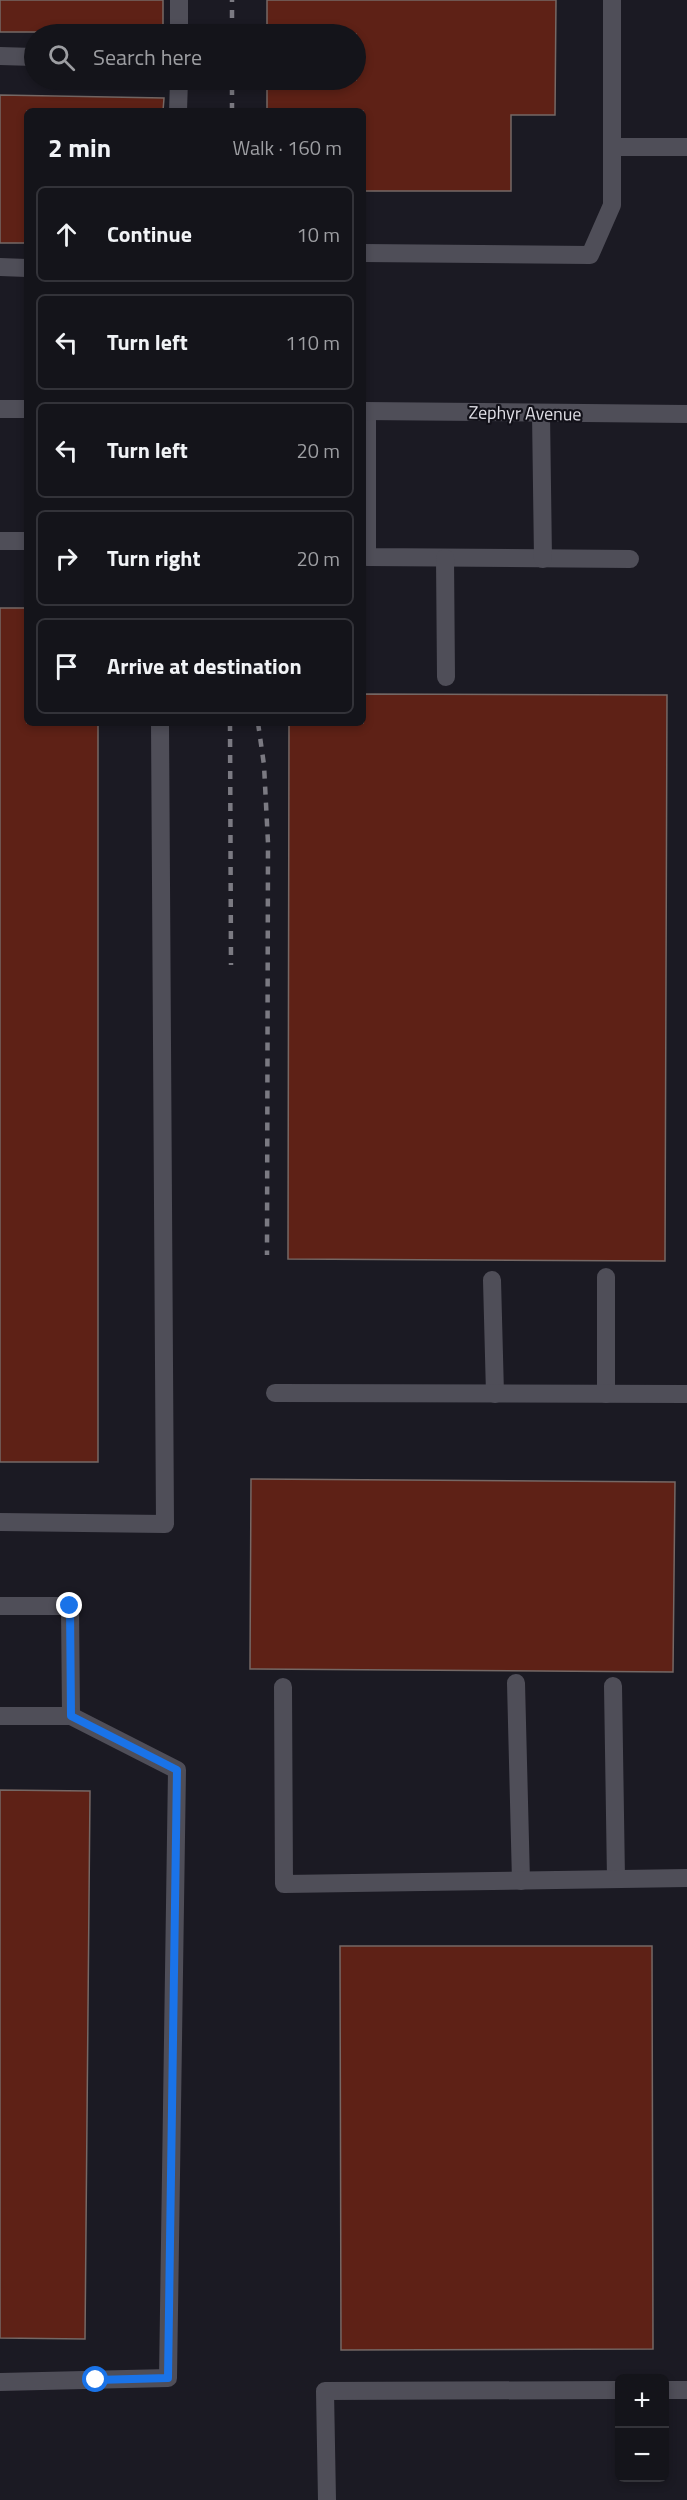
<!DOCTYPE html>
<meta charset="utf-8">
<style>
body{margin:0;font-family:"Titillium Web",sans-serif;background:#1d1d23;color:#f1f3f6}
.controls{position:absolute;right:18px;bottom:18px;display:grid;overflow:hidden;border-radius:9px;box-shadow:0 3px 9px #0003}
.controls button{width:54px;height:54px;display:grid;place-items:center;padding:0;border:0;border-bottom:2px solid #333339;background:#14141a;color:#f1f3f6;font:30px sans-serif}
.stop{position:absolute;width:18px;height:18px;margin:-14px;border:4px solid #1a73e8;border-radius:50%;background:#fff}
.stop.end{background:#1a73e8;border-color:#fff;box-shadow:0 2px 6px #0008}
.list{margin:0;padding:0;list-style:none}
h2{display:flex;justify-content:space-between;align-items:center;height:78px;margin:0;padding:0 24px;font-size:26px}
h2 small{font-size:20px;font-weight:400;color:#9d9ea2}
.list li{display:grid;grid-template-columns:39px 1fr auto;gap:18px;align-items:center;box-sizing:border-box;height:96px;margin:0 12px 12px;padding:0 12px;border:2px solid #333339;border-radius:9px}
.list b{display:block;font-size:22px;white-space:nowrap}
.list em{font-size:20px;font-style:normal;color:#9d9ea2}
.icon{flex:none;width:33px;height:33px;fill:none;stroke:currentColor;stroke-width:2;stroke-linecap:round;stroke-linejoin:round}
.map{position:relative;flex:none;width:687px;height:2500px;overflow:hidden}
.search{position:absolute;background:#14141a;box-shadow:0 3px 9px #0003;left:24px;top:24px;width:342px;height:66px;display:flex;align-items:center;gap:15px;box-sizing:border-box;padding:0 21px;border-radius:33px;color:#9d9ea2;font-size:22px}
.panel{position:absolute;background:#14141a;box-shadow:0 3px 9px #0003;left:24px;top:108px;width:342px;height:618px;border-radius:9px}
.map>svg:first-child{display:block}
.building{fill:#5e2116;stroke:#756865;stroke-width:1.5}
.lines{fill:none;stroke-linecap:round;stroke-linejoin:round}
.lane{stroke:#4f4e58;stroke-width:18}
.street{stroke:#4f4e58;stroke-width:18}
.rail{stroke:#7b7a82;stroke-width:4.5;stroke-dasharray:8 8;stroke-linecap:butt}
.route{stroke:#1a73e8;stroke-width:8}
.labels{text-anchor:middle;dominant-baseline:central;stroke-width:4.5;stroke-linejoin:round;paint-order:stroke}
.street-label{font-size:18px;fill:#e0dfe6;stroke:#121119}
</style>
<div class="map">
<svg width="687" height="2500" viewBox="0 0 687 2500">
<rect width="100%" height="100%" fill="#1b1a23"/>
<g class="building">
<rect x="0" y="0" width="163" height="32"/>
<path d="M267 0H556L555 115H511V191H363V111H267V80H356V34H267Z"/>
<path d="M0 95 164 98 163 111H27V243H0Z"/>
<path d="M0 608H27V723H98V1462H0Z"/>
<path d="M363 694 667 695 665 1261 288 1259 289 723H363Z"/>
<path d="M251 1479 675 1482 673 1672 250 1669Z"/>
<path d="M0 1790 90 1791 85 2339 0 2338Z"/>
<path d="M340 1946H652L653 2349 341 2350Z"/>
</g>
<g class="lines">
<g class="lane">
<path d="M179 34V0"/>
<path d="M0 56 34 57"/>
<path d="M178 111 179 80"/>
<path d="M612 147H687"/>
<path d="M363 253 590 255 612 205V0"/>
<path d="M0 267 27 268"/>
<path d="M367 411V557L630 559"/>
<path d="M541 413 543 559"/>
<path d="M0 541H27"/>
<path d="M445 558 446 677"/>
<path d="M606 1277V1394"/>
<path d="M492 1280 495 1394"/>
<path d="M275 1393 687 1394"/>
<path d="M0 1522 165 1524 160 723"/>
<path d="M0 1606H70L71 1716"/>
<path d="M516 1683 521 1881"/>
<path d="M613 1686 616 1879"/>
<path d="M283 1687 284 1884 687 1878"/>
<path d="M0 1716H71L177 1770 168 2378 0 2382"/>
<path d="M664 2390H687"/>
<path d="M327 2500 325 2391 620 2390"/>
</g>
<g class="street">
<path d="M0 409H27"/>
<path d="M363 411 687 414"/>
</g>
<g class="rail">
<path d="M232 34V0"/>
<path d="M232 111V80"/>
<path d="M230 723 231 965"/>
<path d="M258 723 264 765 268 843 267 1255"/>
</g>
</g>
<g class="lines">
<path class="route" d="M70 1606 71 1716 177 1770 168 2378 96 2380"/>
</g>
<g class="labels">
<g class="street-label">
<text transform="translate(525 413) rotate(1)">Zephyr Avenue</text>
</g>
</g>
</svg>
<div class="controls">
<button>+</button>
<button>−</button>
</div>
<div class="stop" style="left:96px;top:2380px"></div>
<div class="stop end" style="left:70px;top:1606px"></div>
<div class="search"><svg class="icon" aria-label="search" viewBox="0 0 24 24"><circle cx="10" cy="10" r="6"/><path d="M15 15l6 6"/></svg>Search here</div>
<section class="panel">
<h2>2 min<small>Walk · 160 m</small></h2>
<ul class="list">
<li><svg class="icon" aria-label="ahead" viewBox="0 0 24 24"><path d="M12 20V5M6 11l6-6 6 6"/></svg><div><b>Continue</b></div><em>10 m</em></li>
<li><svg class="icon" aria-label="left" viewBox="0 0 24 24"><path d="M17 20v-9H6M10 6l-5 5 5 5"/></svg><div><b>Turn left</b></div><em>110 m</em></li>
<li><svg class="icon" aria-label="left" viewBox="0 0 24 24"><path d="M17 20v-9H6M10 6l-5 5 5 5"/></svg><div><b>Turn left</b></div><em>20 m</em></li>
<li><svg class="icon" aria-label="right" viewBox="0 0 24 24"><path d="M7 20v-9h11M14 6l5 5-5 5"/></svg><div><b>Turn right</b></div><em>20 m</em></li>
<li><svg class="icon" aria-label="arrive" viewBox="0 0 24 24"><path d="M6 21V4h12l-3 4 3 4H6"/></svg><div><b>Arrive at destination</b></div></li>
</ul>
</section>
</div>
